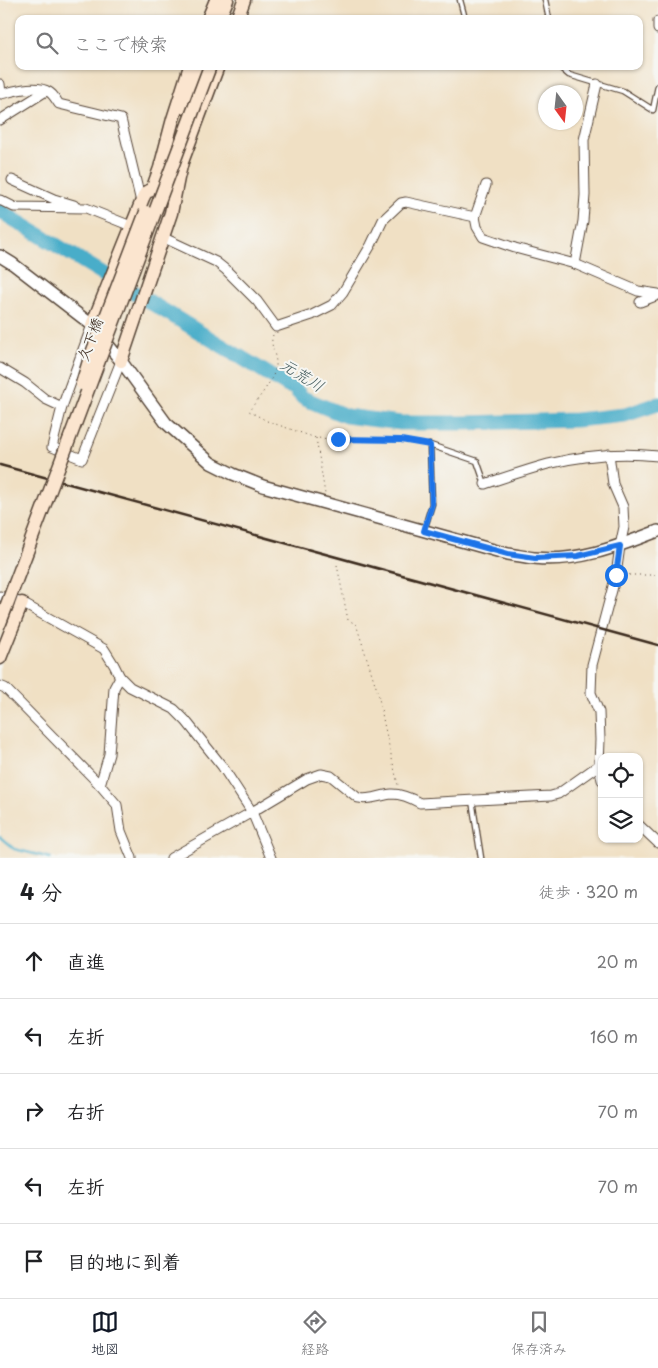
<!DOCTYPE html>
<html lang="ja">
<meta charset="utf-8">
<style>
body{margin:0;font-family:"Playpen Sans","Klee One",sans-serif;background:#f2f2f2;color:#202124}
.controls{position:absolute;right:15px;bottom:15px;display:grid;overflow:hidden;border-radius:10px;box-shadow:0 1px 4px #0004}
.controls button{width:45px;height:45px;display:grid;place-items:center;padding:0;border:0;border-bottom:1px solid #e0e0e0;background:#fff;color:#202124;font:25px sans-serif}
.compass{position:absolute;left:538px;top:85px;width:45px;height:45px;border-radius:50%;background:#fff;box-shadow:0 1px 4px #0004;rotate:165deg}
.stop{position:absolute;width:15px;height:15px;margin:-11px;border:4px solid #1a73e8;border-radius:50%;background:#fff}
.stop.end{background:#1a73e8;border-color:#fff;box-shadow:0 1px 5px #0008}
.list{margin:0;padding:0;list-style:none}
h2{display:flex;justify-content:space-between;align-items:center;height:65px;margin:0;padding:0 20px;font-size:21px}
h2 small{font-size:16px;font-weight:400;color:#757577}
.list li{display:grid;grid-template-columns:32px 1fr auto;gap:15px;align-items:center;box-sizing:border-box;height:75px;padding:0 20px;border-top:1px solid #e0e0e0}
.list b{display:block;font-size:19px;white-space:nowrap}
.list em{font-size:16px;font-style:normal;color:#757577}
.icon{flex:none;width:28px;height:28px;fill:none;stroke:currentColor;stroke-width:2;stroke-linecap:round;stroke-linejoin:round}
.map{position:relative;flex:none;width:658px;height:858px;overflow:hidden}
.search{position:absolute;background:#fff;box-shadow:0 1px 4px #0004;left:15px;right:15px;top:15px;height:55px;display:flex;align-items:center;gap:12px;box-sizing:border-box;padding:0 18px;border-radius:10px;color:#757577;font-size:19px}
.sheet{height:440px;background:#fff}
nav{display:flex;justify-content:space-around;align-items:center;box-sizing:border-box;height:70px;border-top:1px solid #e0e0e0;background:#fff;font-size:14px;color:#757577}
nav a{display:grid;justify-items:center;gap:2px}
nav .on{color:#111827}
.map>svg:first-child{display:block}
.lines{fill:none;stroke-linecap:round;stroke-linejoin:round}
.stream{stroke:#49adc9;stroke-width:2.5}
.river{stroke:#49adc9;stroke-width:15}
.service-casing{stroke:#564537;stroke-width:7}
.minor-casing{stroke:#564537;stroke-width:11}
.tertiary-casing{stroke:#564537;stroke-width:14}
.secondary-casing{stroke:#564537;stroke-width:15}
.path{stroke:#564537;stroke-width:1;stroke-dasharray:1 4;stroke-linecap:butt}
.service{stroke:#fff;stroke-width:4.5}
.minor{stroke:#fff;stroke-width:9}
.tertiary{stroke:#fff;stroke-width:11}
.secondary{stroke:#fbe5cf;stroke-width:12}
.rail{stroke:#3b2a1e;stroke-width:2.5}
.secondary-bridge-casing{stroke:#564537;stroke-width:15;stroke-linecap:butt}
.secondary-bridge{stroke:#fbe5cf;stroke-width:12}
.route{stroke:#1a73e8;stroke-width:6}
.labels{text-anchor:middle;dominant-baseline:central;stroke-width:4;stroke-linejoin:round;paint-order:stroke}
.street-label{font-size:15px;fill:#3b2a1e;stroke:#f6f6f2}
.water-label{font-size:16px;font-style:italic;fill:#40585a;stroke:#f6f6f2}
</style>
<div class="map">
<svg width="658" height="858" viewBox="0 0 658 858">
<rect width="100%" height="100%" fill="#f6f6f2"/>
<filter id="ink" filterUnits="userSpaceOnUse"><feTurbulence type="fractalNoise" baseFrequency=".02" numOctaves="2"/><feDisplacementMap in="SourceGraphic" scale="10" xChannelSelector="R" yChannelSelector="G"/><feConvolveMatrix kernelMatrix="1 2 1 2 8 2 1 2 1" color-interpolation-filters="sRGB"/></filter>
<filter id="wash" filterUnits="userSpaceOnUse"><feTurbulence type="fractalNoise" baseFrequency=".0096" numOctaves="4" result="noise"/><feDisplacementMap in="SourceGraphic" scale="20" xChannelSelector="R" yChannelSelector="G"/><feGaussianBlur stdDeviation="1.12" result="paint"/><feColorMatrix in="noise" values="0 0 0 0 0 0 0 0 0 0 0 0 0 0 0 0 0 1.4 0 .05"/><feComposite in="paint" operator="in"/></filter>
<g filter="url(#wash)">
<rect width="100%" height="100%" fill="#f0e0c4"/>
<g class="lines">
<path class="stream" d="M0 837 14 849 51 858"/>
<path class="river" d="M0 211 288 386 293 387 303 398 346 416 401 423H464L576 420 625 415 658 404"/>
</g>
</g>
<g filter="url(#ink)">
<g class="lines">
<g class="service-casing">
<g id="service">
<path d="M460 0 465 19"/>
<path d="M545 0 549 19"/>
<path d="M562 66V69L569 75 623 91 653 110 658 86"/>
<path d="M424 530 432 504 430 445 477 461 485 484"/>
<path d="M472 800 481 858"/>
</g>
</g>
<g class="minor-casing">
<g id="minor">
<path d="M658 21V29"/>
<path d="M0 84 1 94C14 91 36 84 49 92 53 94 56 100 59 104L121 119 141 202"/>
<path d="M0 120 46 91"/>
<path d="M12 180 54 199 74 205"/>
<path d="M486 185 475 217 477 227 483 237 515 248 575 264 638 291 658 294"/>
<path d="M0 200 14 207 86 208 131 226"/>
<path d="M162 237 216 262 226 270 257 301 276 327 312 315 332 305 343 292 371 245 383 220 401 203 406 202 475 217"/>
<path d="M575 264 583 221 585 195 584 140 597 84"/>
<path d="M640 302 658 295"/>
<path d="M92 325 62 407 52 447 82 459 121 361"/>
<path d="M0 368 25 383 45 399 62 407"/>
<path d="M485 484C506 477 526 470 548 464 584 455 621 452 658 456"/>
<path d="M0 596 22 603 104 649 114 665 120 677 130 687 174 709 186 721 222 766 252 812 271 858"/>
<path d="M0 686 5 688 100 785 117 805 121 831 132 858"/>
<path d="M602 780 599 765 600 740 599 712 591 693 592 665 616 575 620 546 624 527 623 507 613 484 609 454"/>
<path d="M100 785 109 754 114 688 120 677"/>
<path d="M639 825 658 843"/>
<path d="M171 858 252 812 307 779 321 774 331 776 358 798C370 801 380 795 392 794 402 794 411 798 420 803L551 796 558 794 599 765"/>
</g>
</g>
<g class="tertiary-casing">
<path id="tertiary" d="M0 256 13 264 92 325 121 361 166 423 211 463 233 474 263 486 508 554C516 555 525 557 534 558 577 563 619 546 658 531"/>
</g>
<g class="secondary-casing">
<g id="secondary">
<path d="M208 19 216 0"/>
<path d="M219 19 227 0"/>
<path d="M237 19 244 0"/>
<path d="M185 108 201 66"/>
<path d="M92 325 143 198 146 192 152 190 160 168 173 119 190 66"/>
<path d="M121 361 171 213 178 178 182 162 218 66"/>
<path d="M0 658 22 603"/>
</g>
</g>
<g class="path">
<path d="M273 335C269 345 277 355 276 366 274 380 257 400 249 411L267 421 316 438 338 439 401 440 424 444"/>
<path d="M316 438 325 494"/>
<path d="M337 565 348 620 356 624 378 693 384 724 398 785"/>
<path d="M624 575H658"/>
</g>
<use href="#service" class="service"/>
<use href="#minor" class="minor"/>
<use href="#tertiary" class="tertiary"/>
<use href="#secondary" class="secondary"/>
<path class="rail" d="M0 465 658 645"/>
<g class="secondary-bridge-casing">
<g id="secondary-bridge">
<path d="M82 384 89 361 146 212"/>
<path d="M0 623 210 66"/>
</g>
</g>
<use href="#secondary-bridge" class="secondary-bridge"/>
</g>
</g>
<g class="lines" filter="url(#ink)">
<path class="route" d="M338 439 401 440 430 445 432 504 424 531 508 554 535 558 578 556 620 546 616 575"/>
</g>
<g class="labels">
<g class="street-label">
<text transform="translate(89 339) rotate(-69)">久下橋</text>
</g>
<g class="water-label">
<text transform="translate(303 374) rotate(32)">元荒川</text>
</g>
</g>
</svg>
<div class="controls">
<button><svg class="icon" aria-label="locate" viewBox="0 0 24 24"><circle cx="12" cy="12" r="6"/><path d="M12 2v4M12 18v4M2 12h4M18 12h4"/></svg></button>
<button><svg class="icon" aria-label="layers" viewBox="0 0 24 24"><path d="M12 4l9 5-9 5-9-5zM3 14l9 5 9-5"/></svg></button>
</div>
<svg class="compass" viewBox="-18 -18 36 36"><path d="M0-13l5 13h-10z" fill="#e53935"/><path d="M0 13l5-13h-10z" fill="#757577"/></svg>
<div class="stop" style="left:616px;top:575px"></div>
<div class="stop end" style="left:338px;top:439px"></div>
<div class="search"><svg class="icon" aria-label="search" viewBox="0 0 24 24"><circle cx="10" cy="10" r="6"/><path d="M15 15l6 6"/></svg>ここで検索</div>
</div>
<section class="sheet">
<h2>4 分<small>徒歩 · 320 m</small></h2>
<ul class="list">
<li><svg class="icon" aria-label="ahead" viewBox="0 0 24 24"><path d="M12 20V5M6 11l6-6 6 6"/></svg><div><b>直進</b></div><em>20 m</em></li>
<li><svg class="icon" aria-label="left" viewBox="0 0 24 24"><path d="M17 20v-9H6M10 6l-5 5 5 5"/></svg><div><b>左折</b></div><em>160 m</em></li>
<li><svg class="icon" aria-label="right" viewBox="0 0 24 24"><path d="M7 20v-9h11M14 6l5 5-5 5"/></svg><div><b>右折</b></div><em>70 m</em></li>
<li><svg class="icon" aria-label="left" viewBox="0 0 24 24"><path d="M17 20v-9H6M10 6l-5 5 5 5"/></svg><div><b>左折</b></div><em>70 m</em></li>
<li><svg class="icon" aria-label="arrive" viewBox="0 0 24 24"><path d="M6 21V4h12l-3 4 3 4H6"/></svg><div><b>目的地に到着</b></div></li>
</ul>
</section>
<nav>
<a class="on"><svg class="icon" aria-label="map" viewBox="0 0 24 24"><path d="M3 6l6-2 6 2 6-2v14l-6 2-6-2-6 2zM9 4v14M15 6v14"/></svg>地図</a>
<a><svg class="icon" aria-label="directions" viewBox="0 0 24 24"><path d="M12 3l9 9-9 9-9-9zM9 14v-3h6M13 9l2 2-2 2"/></svg>経路</a>
<a><svg class="icon" aria-label="saved" viewBox="0 0 24 24"><path d="M7 4h10v16l-5-4-5 4z"/></svg>保存済み</a>
</nav>
